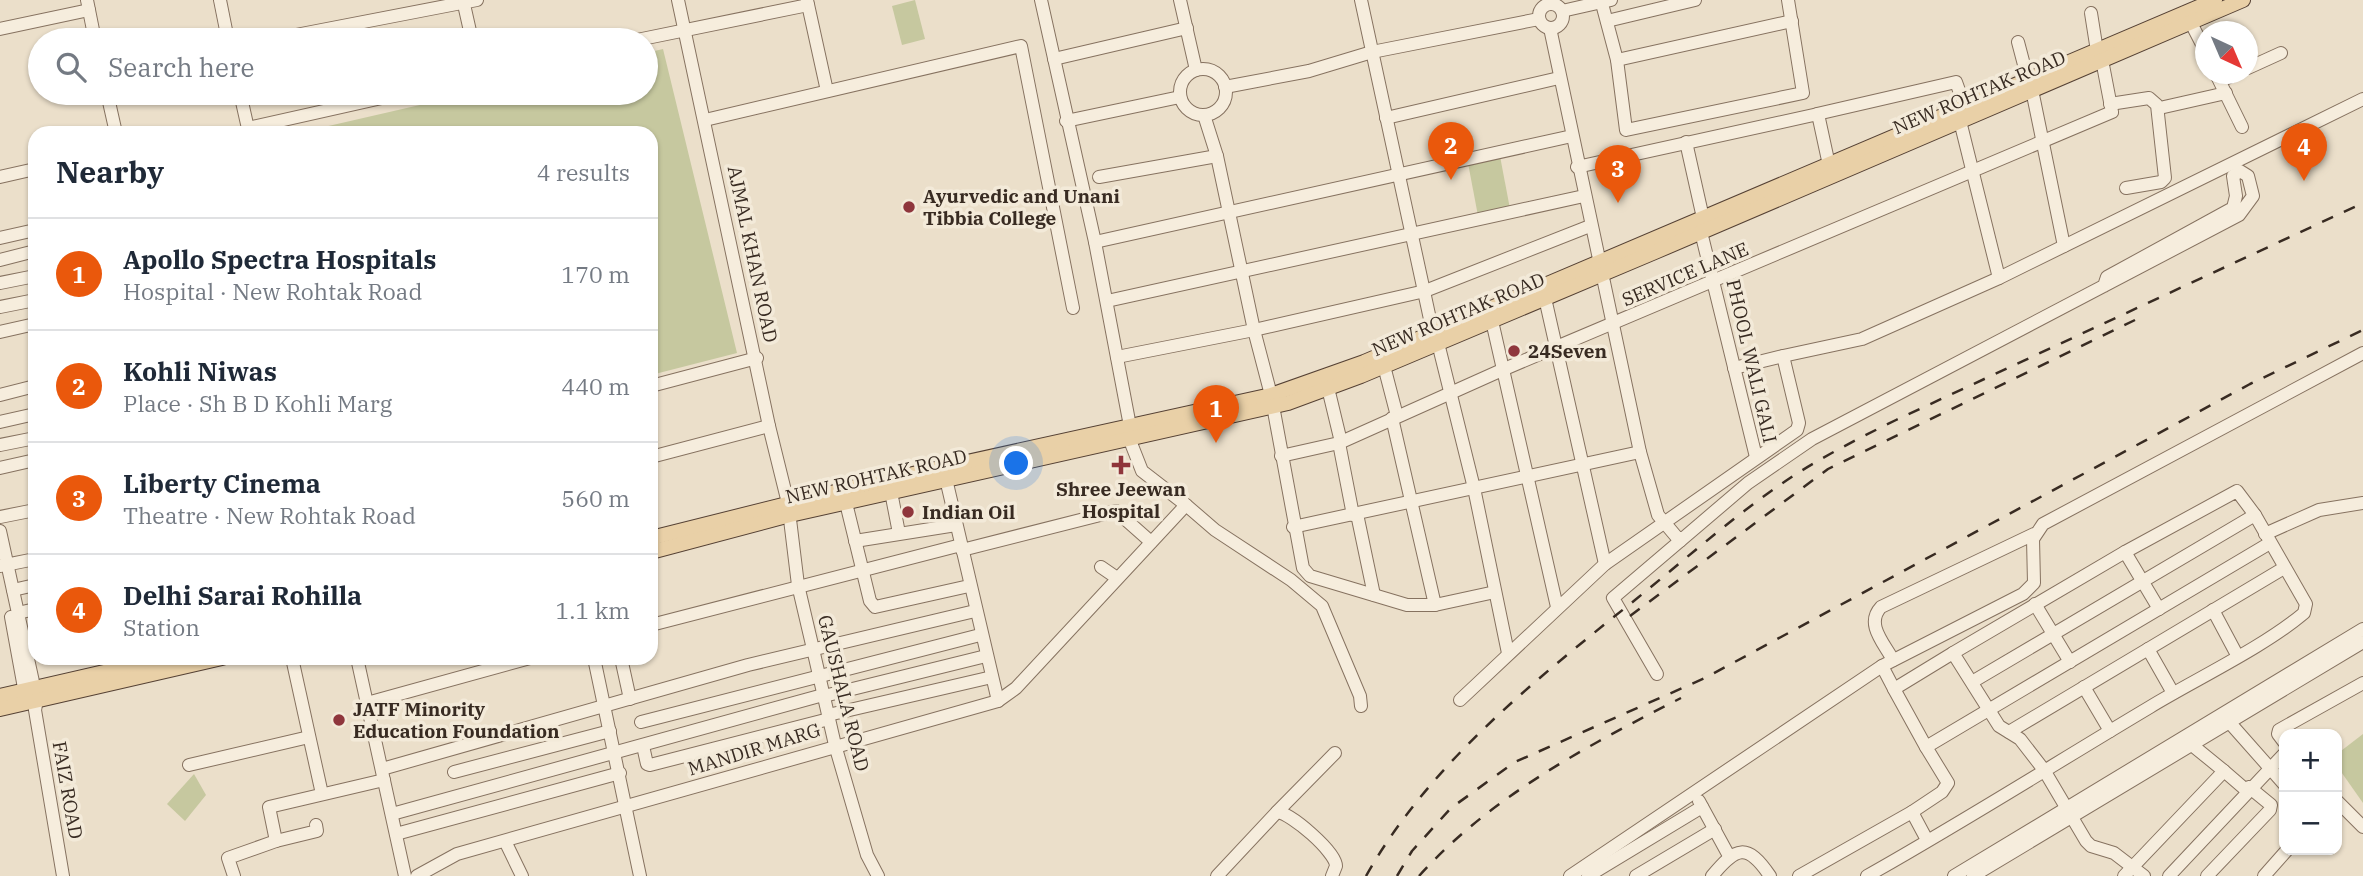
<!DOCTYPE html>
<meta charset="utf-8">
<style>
body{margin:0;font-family:"IBM Plex Serif",serif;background:#f2f2f3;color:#1f2937}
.controls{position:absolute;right:21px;bottom:21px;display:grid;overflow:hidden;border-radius:14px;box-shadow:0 2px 5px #0004}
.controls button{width:63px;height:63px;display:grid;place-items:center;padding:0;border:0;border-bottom:2px solid #e0e1e3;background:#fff;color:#1f2937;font:35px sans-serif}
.compass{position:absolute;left:2195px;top:21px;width:63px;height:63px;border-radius:50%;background:#fff;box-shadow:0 2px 5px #0004;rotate:136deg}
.you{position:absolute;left:1017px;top:464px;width:24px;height:24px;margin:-18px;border:5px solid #fff;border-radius:50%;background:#1a73e8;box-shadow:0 0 0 10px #1a73e833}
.badge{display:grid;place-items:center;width:46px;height:46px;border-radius:50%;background:#ea580c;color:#fff;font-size:23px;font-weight:700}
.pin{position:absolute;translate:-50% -58px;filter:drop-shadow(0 2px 4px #0008)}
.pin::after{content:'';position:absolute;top:37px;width:24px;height:21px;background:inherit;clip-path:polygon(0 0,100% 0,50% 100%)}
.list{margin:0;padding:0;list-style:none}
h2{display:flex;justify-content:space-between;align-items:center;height:91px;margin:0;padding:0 28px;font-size:30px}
h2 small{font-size:23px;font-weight:400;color:#747a83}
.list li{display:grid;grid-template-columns:46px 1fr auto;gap:21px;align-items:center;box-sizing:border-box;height:112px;padding:0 28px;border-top:2px solid #e0e1e3}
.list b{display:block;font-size:26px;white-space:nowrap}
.list p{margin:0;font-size:23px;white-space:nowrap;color:#747a83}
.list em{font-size:23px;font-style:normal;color:#747a83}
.icon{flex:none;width:38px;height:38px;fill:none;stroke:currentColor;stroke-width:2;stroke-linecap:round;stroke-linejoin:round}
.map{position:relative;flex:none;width:2363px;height:876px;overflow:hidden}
.search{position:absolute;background:#fff;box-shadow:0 2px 5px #0004;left:28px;top:28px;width:630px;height:77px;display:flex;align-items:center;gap:18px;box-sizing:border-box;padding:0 24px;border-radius:38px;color:#747a83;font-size:26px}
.panel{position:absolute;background:#fff;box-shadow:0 2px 5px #0004;left:28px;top:126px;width:630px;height:539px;border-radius:21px}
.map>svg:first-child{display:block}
.green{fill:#c6c89f}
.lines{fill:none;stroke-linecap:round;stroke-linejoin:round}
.minor-casing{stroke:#867260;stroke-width:14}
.major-casing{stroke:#554134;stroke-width:16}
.minor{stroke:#f6eddd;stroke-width:12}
.major{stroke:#e9d0a7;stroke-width:14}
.rail{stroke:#382b22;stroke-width:2.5;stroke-dasharray:12 12;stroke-linecap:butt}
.poi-dot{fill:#8f363c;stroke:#f3ead9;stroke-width:2.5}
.labels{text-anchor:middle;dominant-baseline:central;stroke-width:7;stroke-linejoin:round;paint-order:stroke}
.street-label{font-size:19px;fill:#382b22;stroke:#f3ead9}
.poi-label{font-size:19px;font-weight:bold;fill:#382b22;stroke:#f3ead9;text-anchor:start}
</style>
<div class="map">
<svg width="2363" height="876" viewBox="0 0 2363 876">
<rect width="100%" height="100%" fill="#ebdfca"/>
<g class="green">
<path d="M915 0 925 39 902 45 892 6Z"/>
<path d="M663 49 737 353 651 375V133H298L472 93H646V53Z"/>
<path d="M1500 156 1510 209 1478 216 1468 163Z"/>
<path d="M2363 734V803L2337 766V754Z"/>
<path d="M194 774 206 795 185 821 167 804Z"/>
</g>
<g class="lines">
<g class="minor-casing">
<g id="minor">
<path d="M87 0 95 40"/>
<path d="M220 0 228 40"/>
<path d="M463 0 472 40"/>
<path d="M678 0 769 426 788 503 798 585 813 649 835 745 867 855 878 876"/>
<path d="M807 0 827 91"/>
<path d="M1041 0 1095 242 1130 426"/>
<path d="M1180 0 1196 70"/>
<path d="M1361 0 1433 333"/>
<path d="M1601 0 1617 60 1626 130 1803 93 1788 0"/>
<circle cx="1551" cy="16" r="12"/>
<path d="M1562 11 1611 0"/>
<path d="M2091 13 2097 51"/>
<path d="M1607 21 1695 0"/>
<path d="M2191 23 2206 52"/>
<path d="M1550 28 1640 452 1658 515 1680 541 1748 483 1812 439 2239 215 2253 196 2248 176 2240 171 2233 176 2236 196 2233 208 2107 277 2104 286"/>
<path d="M0 29 89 10"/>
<path d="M270 40 477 0"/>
<path d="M637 40 808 5"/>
<path d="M2018 42 2028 80"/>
<path d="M1054 59 1187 28"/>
<path d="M1617 60 1792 21"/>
<path d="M2248 68 2281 53"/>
<circle cx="1203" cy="92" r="23"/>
<path d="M2216 74 2242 127"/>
<path d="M2220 81 2236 74"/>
<path d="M1225 87 1309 71 1372 52 1539 19"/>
<path d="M2032 90 2064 246"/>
<path d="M107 93 116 133"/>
<path d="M240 93 249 133"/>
<path d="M2110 104 2149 98 2157 105 2165 178 2161 182 2126 188"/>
<path d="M2164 107 2226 93"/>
<path d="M1817 114 1956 82 1965 107"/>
<path d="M1204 115 1217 156 1254 330 1271 395 1303 568 1310 576 1407 605H1435"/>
<path d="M1386 118 1559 78"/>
<path d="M705 120 1021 46 1073 308"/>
<path d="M1066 121 1180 97"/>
<path d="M1960 121 1999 278"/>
<path d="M248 128 404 93"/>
<path d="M1686 142 1703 218"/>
<path d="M1577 167 1818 114 1829 165"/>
<path d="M0 177 35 169"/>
<path d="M1099 177 1217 156"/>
<path d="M1701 232 1756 457"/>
<path d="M0 238 35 230"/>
<path d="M1095 242 1572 136"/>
<path d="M0 260 35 251"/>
<path d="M0 283 35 276"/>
<path d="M1545 298 1605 564"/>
<path d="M1107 301 1584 196"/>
<path d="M0 307 35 300"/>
<path d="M1492 321 1557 607"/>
<path d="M0 332 35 324"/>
<path d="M1438 343 1474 488 1508 653"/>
<path d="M1117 357 1254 330 1425 291 1590 226"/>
<path d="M1384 366 1397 416"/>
<path d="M1734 368 1783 356"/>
<path d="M651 386 757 358"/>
<path d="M1328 388 1341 442"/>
<path d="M0 395 35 386"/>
<path d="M1392 418 1435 605 1495 592"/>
<path d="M0 422 35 414"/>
<path d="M1339 443 1353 515"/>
<path d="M0 445 35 438"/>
<path d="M1281 456 1339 443 1502 370 2112 112 2102 60"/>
<path d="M651 457 769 426"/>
<path d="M0 468 35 460"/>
<path d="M946 479 998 701"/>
<path d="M891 492 898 528"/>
<path d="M846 503 870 601 875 607 969 586"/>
<path d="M1186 505 1215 530 1291 580 1322 606 1360 696 1361 706"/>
<path d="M1357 514 1374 595"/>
<path d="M0 517 35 510"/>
<path d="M1293 527 1640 452"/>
<path d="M0 531 37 700 35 710 63 876"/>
<path d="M2265 534 2319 510 2363 503"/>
<path d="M855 541 956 525"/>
<path d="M962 550 1116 511 1151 542"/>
<path d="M2125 552 2159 609"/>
<path d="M0 566 35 559"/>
<path d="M1101 567 1117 578"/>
<path d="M13 590 35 585"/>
<path d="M2035 604 2070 662"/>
<path d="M2213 610 2237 655"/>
<path d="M18 613 35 609"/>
<path d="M11 617 26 699"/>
<path d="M651 625 961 545"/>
<path d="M2148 649 2173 693"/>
<path d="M292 658 322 794"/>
<path d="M357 658 405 876"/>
<path d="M594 658 640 876"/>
<path d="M621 658 630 699"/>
<path d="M1893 660C1884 643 1865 624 1881 607L2034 534"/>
<path d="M1882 666 1894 689 1953 653"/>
<path d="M1657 674 1613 598 1680 541"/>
<path d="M1972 682 2255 515"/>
<path d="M2084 687 2110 731"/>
<path d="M1894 689 1926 747"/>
<path d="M824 696 986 656"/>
<path d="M1460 700 1605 564 1797 430 1799 423 1783 356 1862 339 1999 278 2363 99"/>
<path d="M367 703 530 658"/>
<path d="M828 715 992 677"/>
<path d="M641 722 980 635"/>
<path d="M2230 723 2284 784"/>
<path d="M2009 732 2284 568"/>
<path d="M2284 742 2278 734 2279 730 2363 683"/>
<path d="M643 746 647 764 650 765 829 719"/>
<path d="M189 765 309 737"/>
<path d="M382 769 748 665 975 611"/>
<path d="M2224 771 2246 790"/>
<path d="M454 772 610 731"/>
<path d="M1699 801 1729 856"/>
<path d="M2337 801 2363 827"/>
<path d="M1277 812 1335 753"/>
<path d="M1912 812 1942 792 1948 783 1926 747 2270 543"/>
<path d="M392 814 823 695"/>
<path d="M396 834 620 773"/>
<path d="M276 841 317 831 316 825"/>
<path d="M505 841 522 876"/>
<path d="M234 876 228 858 276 841 269 807 384 780"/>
<path d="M417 876 457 854 998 701 1016 688 1186 505 1142 471 1129 438"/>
<path d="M1217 876 1277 812C1291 813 1336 852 1336 866L1332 876"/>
<path d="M1570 876 1882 666 2023 594 2034 583 2033 539 2043 524 2363 353"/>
<path d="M1588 876 1702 807"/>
<path d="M1636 876 1715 829"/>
<path d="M1712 876C1736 847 1747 842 1770 876"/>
<path d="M1799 876 1912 812 1927 840"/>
<path d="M1867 876C1963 822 2056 763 2150 707 2196 679 2264 647 2304 613L2306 604 2255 515 2237 491 2125 552 1953 653 1999 726 2020 739 2044 770 2086 841 2091 846 2114 853 2144 876"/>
<path d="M1954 876 2363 629"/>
<path d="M1973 876 2363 642"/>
<path d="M2124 876 2224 771 2192 745"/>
<path d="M2169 876 2284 754"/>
<path d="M2207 876 2270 810 2271 805 2249 787"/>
<path d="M2264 876 2287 850"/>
</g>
</g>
<g class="major-casing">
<g id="major">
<path d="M651 538 863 485 1271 395 1364 362 2215 0"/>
<path d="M651 552 790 515 1288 403 1361 376 1655 252 2243 0"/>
<path d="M0 696 165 658"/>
<path d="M0 709 222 658"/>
</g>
</g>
<use href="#minor" class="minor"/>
<use href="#major" class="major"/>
<g class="rail">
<path d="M1630 616 1828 469 2135 320"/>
<path d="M1366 876C1430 763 1535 680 1635 600 1687 558 1737 513 1793 476 1826 455 1861 437 1896 420L2363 203"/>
<path d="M1397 876 1412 851 1451 808 1515 762 1705 678 2250 384 2363 330"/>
<path d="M1419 876C1491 796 1587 746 1681 698"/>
</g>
</g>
<g class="poi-dot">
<circle cx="909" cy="207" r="7"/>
<circle cx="1514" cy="351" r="7"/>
<path d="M1117.5 454.5h7v7h7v7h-7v7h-7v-7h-7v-7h7z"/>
<circle cx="908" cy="512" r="7"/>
<circle cx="339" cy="720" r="7"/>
</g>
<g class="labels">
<g class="street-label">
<text transform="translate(1979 92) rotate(-23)">NEW ROHTAK ROAD</text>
<text transform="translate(753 254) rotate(78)">AJMAL KHAN ROAD</text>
<text transform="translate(1685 274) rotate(-23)">SERVICE LANE</text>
<text transform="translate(1458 314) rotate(-23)">NEW ROHTAK ROAD</text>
<text transform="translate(1752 361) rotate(77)">PHOOL WALI GALI</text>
<text transform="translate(876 476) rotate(-13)">NEW ROHTAK ROAD</text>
<text transform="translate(844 693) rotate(76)">GAUSHALA ROAD</text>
<text transform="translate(754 749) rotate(-17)">MANDIR MARG</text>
<text transform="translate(68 790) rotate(80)">FAIZ ROAD</text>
</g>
<g class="poi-label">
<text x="923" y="196">Ayurvedic and Unani<tspan x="923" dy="22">Tibbia College</tspan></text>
<text x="1528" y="351">24Seven</text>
<text x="1121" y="489" text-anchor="middle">Shree Jeewan<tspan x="1121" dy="22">Hospital</tspan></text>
<text x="922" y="512">Indian Oil</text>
<text x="353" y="709">JATF Minority<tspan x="353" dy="22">Education Foundation</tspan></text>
</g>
</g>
</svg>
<div class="controls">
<button>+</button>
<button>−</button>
</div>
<svg class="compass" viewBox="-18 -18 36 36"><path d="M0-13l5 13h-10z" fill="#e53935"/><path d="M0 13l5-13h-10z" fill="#747a83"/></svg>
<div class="you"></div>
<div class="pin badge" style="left:1216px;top:443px">1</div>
<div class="pin badge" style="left:1451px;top:180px">2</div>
<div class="pin badge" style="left:1618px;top:203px">3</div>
<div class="pin badge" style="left:2304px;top:181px">4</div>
<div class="search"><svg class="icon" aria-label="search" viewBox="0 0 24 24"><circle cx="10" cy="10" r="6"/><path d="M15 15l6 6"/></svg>Search here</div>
<section class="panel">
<h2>Nearby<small>4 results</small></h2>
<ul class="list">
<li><span class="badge">1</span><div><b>Apollo Spectra Hospitals</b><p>Hospital · New Rohtak Road</p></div><em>170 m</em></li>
<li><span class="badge">2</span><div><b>Kohli Niwas</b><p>Place · Sh B D Kohli Marg</p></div><em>440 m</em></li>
<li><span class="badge">3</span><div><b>Liberty Cinema</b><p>Theatre · New Rohtak Road</p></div><em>560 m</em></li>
<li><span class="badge">4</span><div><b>Delhi Sarai Rohilla</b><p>Station</p></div><em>1.1 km</em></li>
</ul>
</section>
</div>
